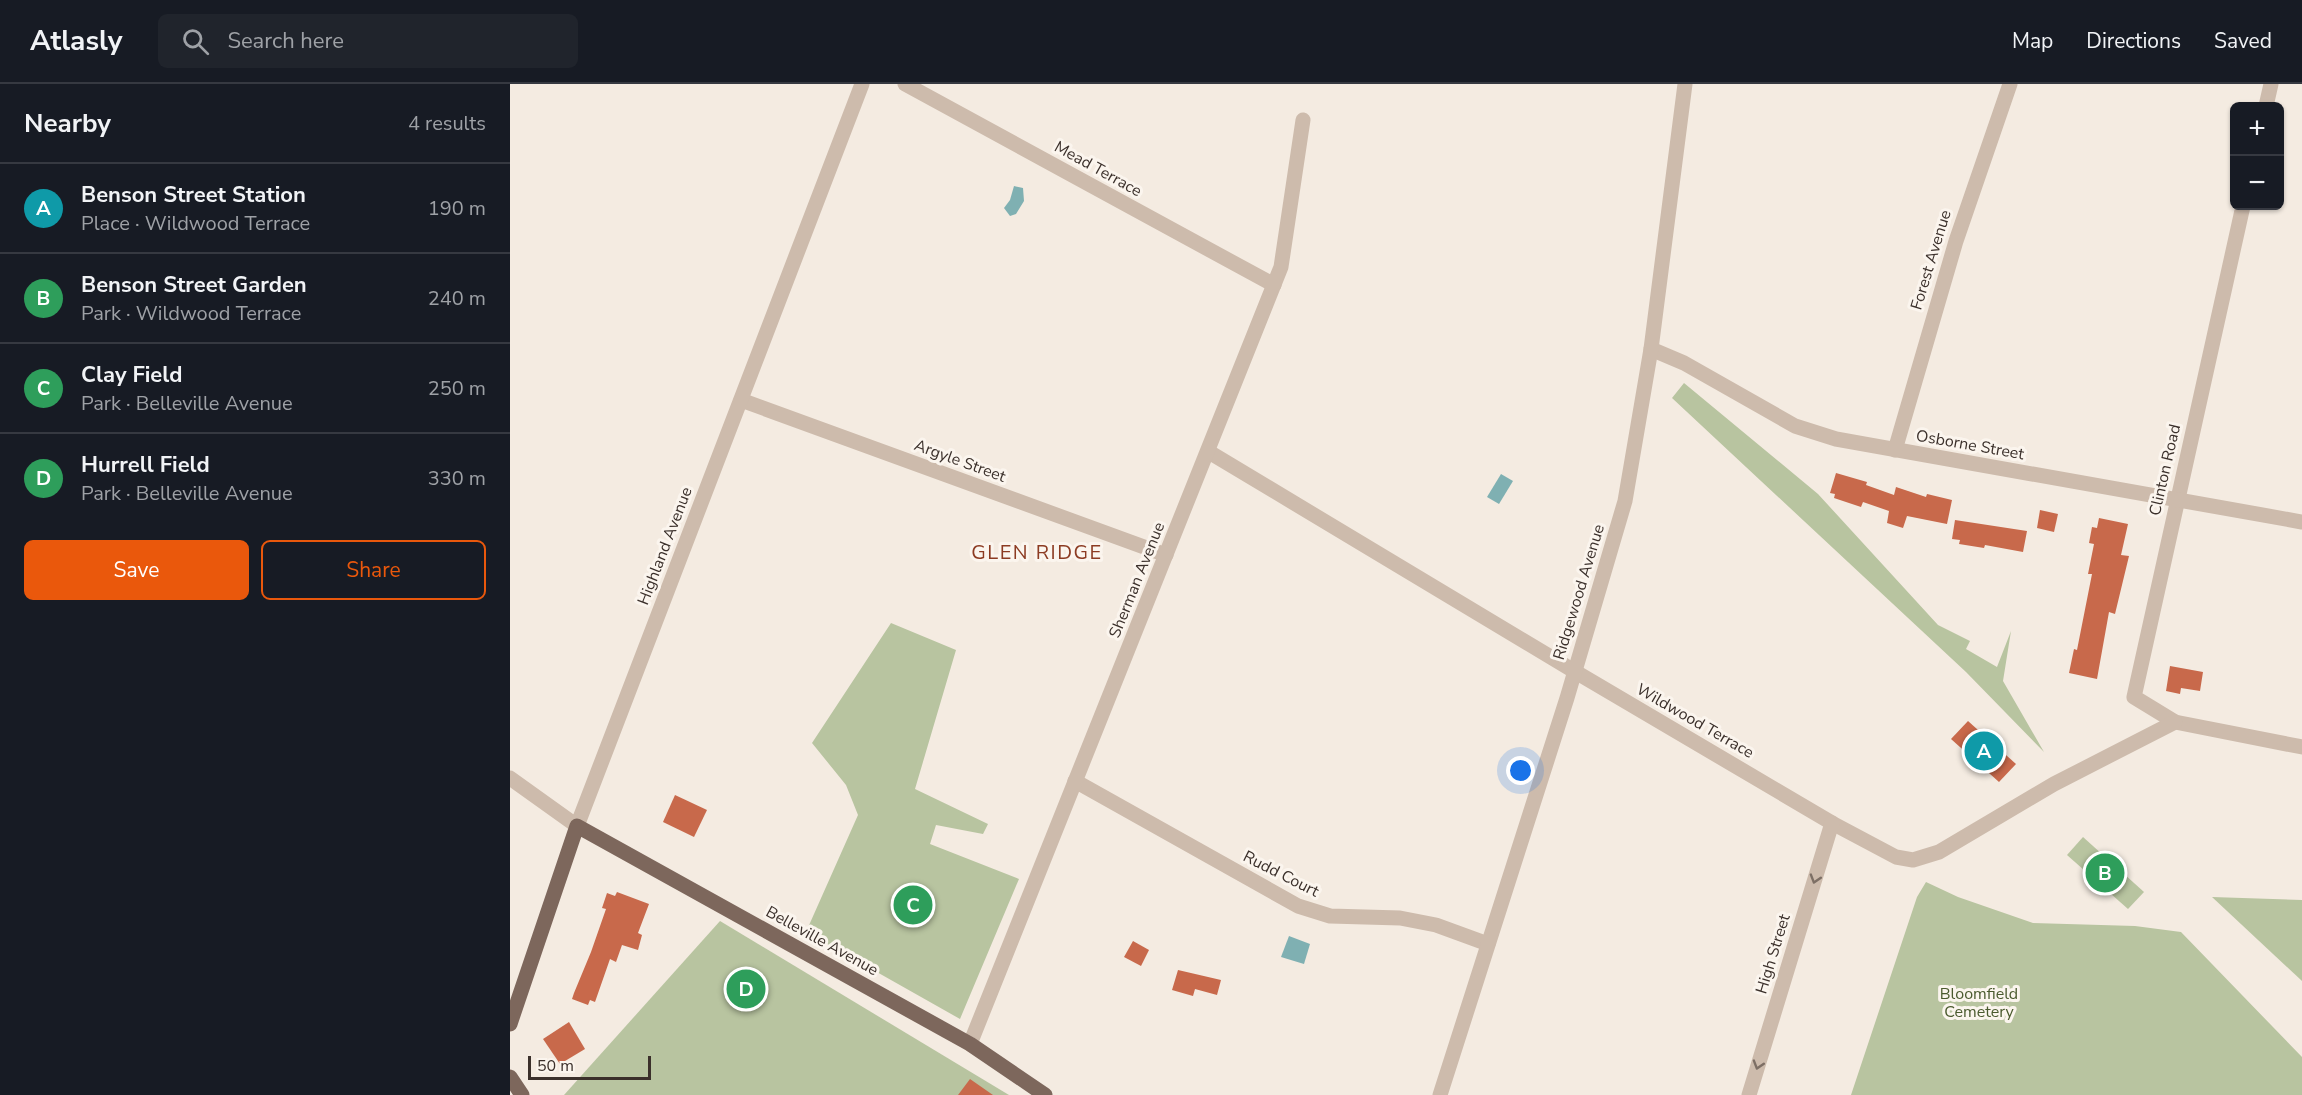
<!DOCTYPE html>
<meta charset="utf-8">
<style>
body{margin:0;font-family:"Nunito Sans",sans-serif;background:#20242c;color:#f1f3f6}
.controls{position:absolute;right:18px;top:18px;display:grid;overflow:hidden;border-radius:9px;box-shadow:0 2px 4px #0004}
.controls button{width:54px;height:54px;display:grid;place-items:center;padding:0;border:0;border-bottom:2px solid #363941;background:#171b24;color:#f1f3f6;font:30px sans-serif}
.scale{position:absolute;left:18px;bottom:15px;width:123px;box-sizing:border-box;padding-left:6px;border:3px solid #3b302b;border-top:0;font-size:16px;line-height:21px;white-space:nowrap;color:#3b302b;-webkit-text-stroke:4px #fbf5ee;paint-order:stroke}
.you{position:absolute;left:1011px;top:687px;width:21px;height:21px;margin:-15px;border:4px solid #fff;border-radius:50%;background:#1a73e8;box-shadow:0 0 0 9px #1a73e833}
.badge{display:grid;place-items:center;width:39px;height:39px;border-radius:50%;background:#ea580c;color:#fff;font-size:20px;font-weight:700}
.pin{position:absolute;translate:-50% -50%;border:3px solid #fff;box-shadow:0 2px 6px #0006}
.list{margin:0;padding:0;list-style:none}
h2{display:flex;justify-content:space-between;align-items:center;height:78px;margin:0;padding:0 24px;font-size:26px}
h2 small{font-size:20px;font-weight:400;color:#9ea1a6}
.list li{display:grid;grid-template-columns:39px 1fr auto;gap:18px;align-items:center;box-sizing:border-box;height:90px;padding:0 24px;border-top:2px solid #363941}
.list b{display:block;font-size:22px;white-space:nowrap}
.list p{margin:0;font-size:20px;white-space:nowrap;color:#9ea1a6}
.list em{font-size:20px;font-style:normal;color:#9ea1a6}
.actions{display:flex;gap:12px;padding:18px 24px}
.actions a{flex:1;padding:14px 0;border:2px solid #ea580c;border-radius:9px;text-align:center;font-size:21px;color:#ea580c}
.actions .main{background:#ea580c;color:#fff}
.icon{flex:none;width:33px;height:33px;fill:none;stroke:currentColor;stroke-width:2;stroke-linecap:round;stroke-linejoin:round}
.map{position:relative;flex:none;width:1792px;height:1011px;overflow:hidden}
header{display:flex;align-items:center;gap:36px;box-sizing:border-box;height:84px;padding:0 30px;background:#171b24;border-bottom:2px solid #363941}
header strong{font-size:28px}
nav{display:flex;gap:33px;margin-inline-start:auto;font-size:21px}
.search{width:420px;height:54px;background:#20242c;display:flex;align-items:center;gap:15px;box-sizing:border-box;padding:0 21px;border-radius:9px;color:#9ea1a6;font-size:22px}
main{display:flex}
aside{flex:1;background:#171b24}
.map>svg:first-child{display:block}
.green{fill:#b8c4a0}
.water{fill:#7fb0b2}
.building{fill:#c8694b}
.lines{fill:none;stroke-linecap:round;stroke-linejoin:round}
.minor{stroke:#cdbbac;stroke-width:15}
.major{stroke:#7d675c;stroke-width:15}
.oneway{stroke:#7d6f65}
.labels{text-anchor:middle;dominant-baseline:central;stroke-width:6;stroke-linejoin:round;paint-order:stroke}
.street-label{font-size:16px;fill:#3b302b;stroke:#fbf5ee}
.park-label{font-size:16px;fill:#4a5a2e;stroke:#fbf5ee}
.quarter-label{font-size:20px;letter-spacing:1.5px;fill:#8c3b22;stroke:#fbf5ee}
</style>
<header>
<strong>Atlasly</strong>
<div class="search"><svg class="icon" aria-label="search" viewBox="0 0 24 24"><circle cx="10" cy="10" r="6"/><path d="M15 15l6 6"/></svg>Search here</div>
<nav><a>Map</a><a>Directions</a><a>Saved</a></nav>
</header>
<main>
<aside>
<h2>Nearby<small>4 results</small></h2>
<ul class="list">
<li><span class="badge" style="background:#0f9aa8">A</span><div><b>Benson Street Station</b><p>Place · Wildwood Terrace</p></div><em>190 m</em></li>
<li><span class="badge" style="background:#2e9e5b">B</span><div><b>Benson Street Garden</b><p>Park · Wildwood Terrace</p></div><em>240 m</em></li>
<li><span class="badge" style="background:#2e9e5b">C</span><div><b>Clay Field</b><p>Park · Belleville Avenue</p></div><em>250 m</em></li>
<li><span class="badge" style="background:#2e9e5b">D</span><div><b>Hurrell Field</b><p>Park · Belleville Avenue</p></div><em>330 m</em></li>
</ul>
<div class="actions"><a class="main">Save</a><a>Share</a></div>
</aside>
<div class="map">
<svg width="1792" height="1011" viewBox="0 0 1792 1011">
<rect width="100%" height="100%" fill="#f4ebe1"/>
<g class="green">
<path d="M1174 299 1308 410 1428 541 1460 557 1456 565 1487 583 1501 547 1493 597 1534 668 1456 588 1162 314Z"/>
<path d="M381 539 446 566 405 705 478 740 473 750 426 741 420 760 509 795 450 935 296 848 348 731 336 701 302 659Z"/>
<path d="M1573 753 1634 808 1618 825 1557 771Z"/>
<path d="M1416 798 1448 813 1523 839 1625 842 1671 848 1792 973V1011H1341L1407 813Z"/>
<path d="M1702 813 1792 816V897Z"/>
<path d="M210 837 499 1011H54Z"/>
</g>
<g class="water">
<path d="M504 102 513 104 514 117 506 130 500 132 494 124 500 116Z"/>
<path d="M991 390 1003 397 989 420 977 413Z"/>
<path d="M779 852 800 860 794 880 771 873Z"/>
</g>
<g class="building">
<path d="M1326 389 1357 398 1356 401 1384 411 1386 403 1416 413 1417 410 1442 416 1437 440 1397 432 1393 444 1377 439 1379 427 1353 418 1351 423 1324 414 1325 410 1320 409Z"/>
<path d="M1530 426 1548 430 1544 448 1527 444Z"/>
<path d="M1589 434 1618 440 1611 471 1619 472 1605 530 1599 528 1587 595 1559 589 1564 565 1567 566 1582 490H1578L1584 460 1579 459 1582 443 1587 444Z"/>
<path d="M1445 436 1517 447 1513 468 1475 461 1474 464 1449 460 1450 456 1442 455Z"/>
<path d="M1660 582 1693 588 1690 607 1671 604 1670 610 1656 607Z"/>
<path d="M1458 637 1506 680 1489 698 1441 655Z"/>
<path d="M165 711 197 726 184 753 153 738Z"/>
<path d="M107 808 139 820 128 849 132 851 128 866 112 861 106 878 100 875 85 918 80 916 78 921 62 915 64 909 81 868 96 825 92 824 97 809 105 812Z"/>
<path d="M623 857 639 866 631 882 614 873Z"/>
<path d="M668 886 711 896 707 911 685 905 683 912 662 906Z"/>
<path d="M59 938 75 965 50 980 33 955Z"/>
<path d="M460 995 483 1011H448Z"/>
</g>
<g class="lines">
<g class="minor">
<path d="M395 0 764 201"/>
<path d="M1756 22 1761 0"/>
<path d="M1733 122 1624 613 1665 638 1792 663"/>
<path d="M1141 265 1174 279 1285 342 1326 355 1792 438"/>
<path d="M231 316 656 471"/>
<path d="M1385 366 1446 157 1500 0"/>
<path d="M699 368 1064 587 1322 739 1386 773 1403 776 1429 768 1544 700 1665 638"/>
<path d="M0 694 67 742 352 0"/>
<path d="M565 697 788 822 820 832 890 834 926 841 978 860"/>
<path d="M460 960 771 183 793 36"/>
<path d="M930 1011 1057 614 1115 417 1141 265 1175 0"/>
<path d="M1239 1011 1322 739"/>
</g>
<g class="major">
<path d="M0 940 67 742 460 960 535 1011"/>
<path d="M0 993 12 1011"/>
</g>
</g>
<defs><path id="oneway-chevron" d="M-2-3.5L2.5 0L-2 3.5" fill="none" stroke-width="1.6" stroke-linecap="round" stroke-linejoin="round" transform="scale(1.5)"/></defs>
<g class="oneway">
<use href="#oneway-chevron" transform="translate(1305 795) rotate(107)"/>
<use href="#oneway-chevron" transform="translate(1248 981) rotate(107)"/>
</g>
<g class="labels">
<g class="street-label">
<text transform="translate(588 85) rotate(29)">Mead Terrace</text>
<text transform="translate(1421 176) rotate(-73)">Forest Avenue</text>
<text transform="translate(1460 361) rotate(10)">Osborne Street</text>
<text transform="translate(450 377) rotate(20)">Argyle Street</text>
<text transform="translate(1655 386) rotate(-77)">Clinton Road</text>
<text transform="translate(155 462) rotate(-69)">Highland Avenue</text>
<text transform="translate(627 496) rotate(-68)">Sherman Avenue</text>
<text transform="translate(1069 508) rotate(-73)">Ridgewood Avenue</text>
<text transform="translate(1185 637) rotate(30)">Wildwood Terrace</text>
<text transform="translate(771 790) rotate(27)">Rudd Court</text>
<text transform="translate(312 857) rotate(29)">Belleville Avenue</text>
<text transform="translate(1263 870) rotate(-73)">High Street</text>
</g>
<g class="park-label">
<text x="1469" y="910">Bloomfield<tspan x="1469" dy="18">Cemetery</tspan></text>
</g>
<g class="quarter-label">
<text x="527" y="468">GLEN RIDGE</text>
</g>
</g>
</svg>
<div class="controls">
<button>+</button>
<button>−</button>
</div>
<div class="scale">50 m</div>
<div class="you"></div>
<div class="pin badge" style="left:1474px;top:667px;background:#0f9aa8">A</div>
<div class="pin badge" style="left:1595px;top:789px;background:#2e9e5b">B</div>
<div class="pin badge" style="left:403px;top:821px;background:#2e9e5b">C</div>
<div class="pin badge" style="left:236px;top:905px;background:#2e9e5b">D</div>
</div>
</main>
